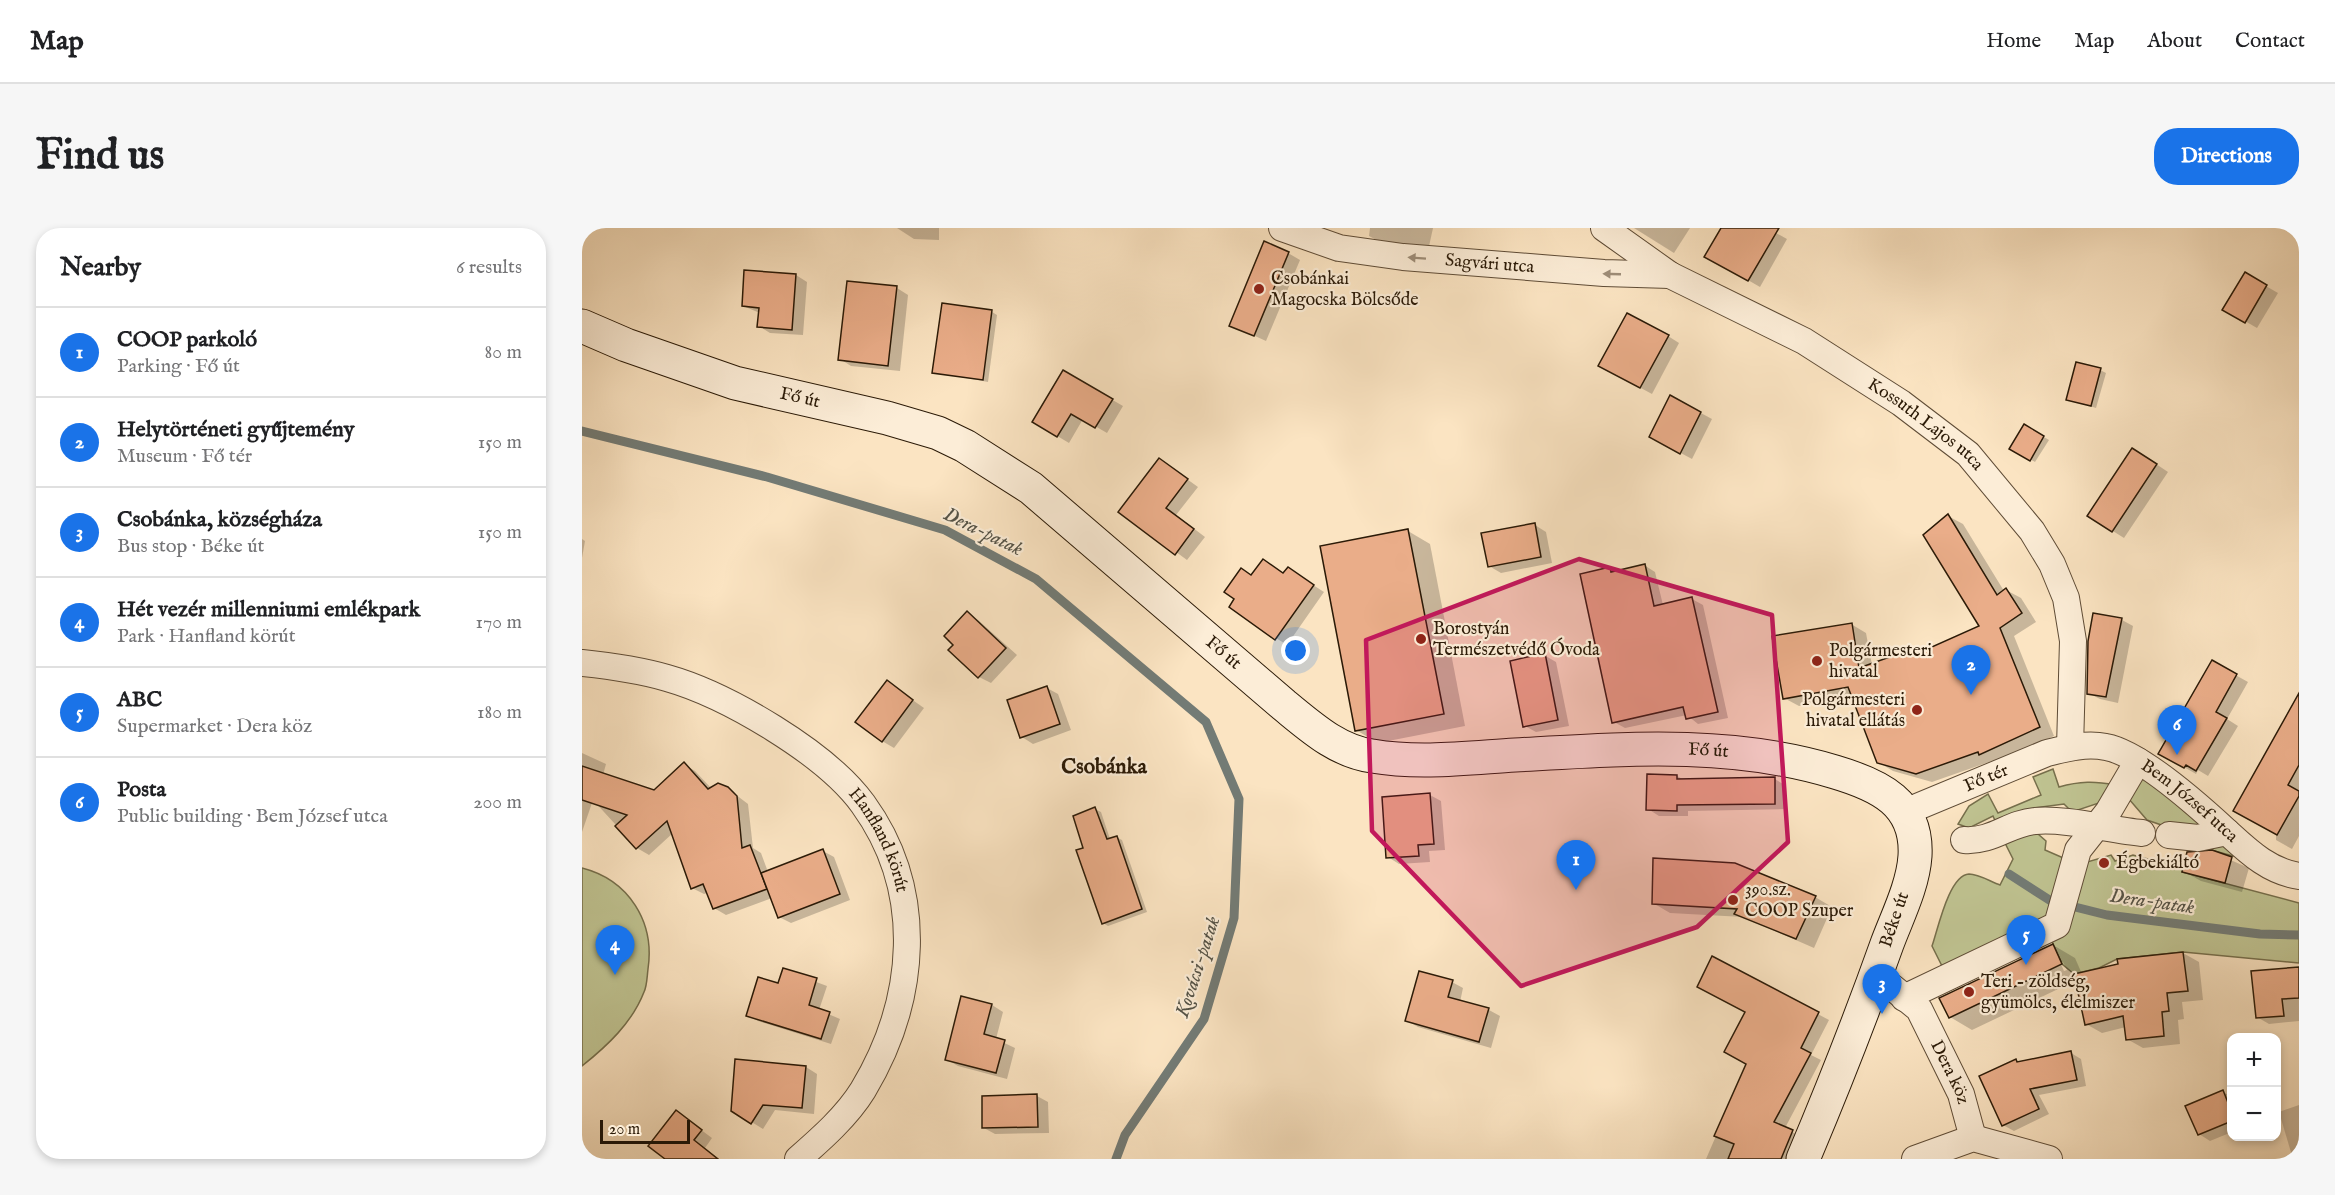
<!DOCTYPE html>
<meta charset="utf-8">
<style>
body{margin:0;font-family:"IM FELL English",serif;background:#f6f6f6;color:#202124}
.controls{position:absolute;right:18px;bottom:18px;display:grid;overflow:hidden;border-radius:12px;box-shadow:0 3px 9px #0003}
.controls button{width:54px;height:54px;display:grid;place-items:center;padding:0;border:0;border-bottom:2px solid #e0e0e0;background:#fff;color:#202124;font:30px sans-serif}
.scale{position:absolute;left:18px;bottom:15px;width:90px;box-sizing:border-box;padding-left:6px;border:3px solid #2b1a07;border-top:0;font-size:16px;line-height:21px;white-space:nowrap;color:#2b1a07;-webkit-text-stroke:4px #fcedd7;paint-order:stroke}
.you{position:absolute;left:714px;top:423px;width:21px;height:21px;margin:-15px;border:4px solid #fff;border-radius:50%;background:#1a73e8;box-shadow:0 0 0 9px #1a73e833}
.badge{display:grid;place-items:center;width:39px;height:39px;border-radius:50%;background:#1a73e8;color:#fff;font-size:20px;font-weight:700}
.pin{position:absolute;translate:-50% -50px;filter:drop-shadow(0 2px 3px #0008)}
.pin::after{content:'';position:absolute;top:32px;width:21px;height:18px;background:inherit;clip-path:polygon(0 0,100% 0,50% 100%)}
.list{margin:0;padding:0;list-style:none}
h2{display:flex;justify-content:space-between;align-items:center;height:78px;margin:0;padding:0 24px;font-size:26px}
h2 small{font-size:20px;font-weight:400;color:#757577}
.list li{display:grid;grid-template-columns:39px 1fr auto;gap:18px;align-items:center;box-sizing:border-box;height:90px;padding:0 24px;border-top:2px solid #e0e0e0}
.list b{display:block;font-size:22px;white-space:nowrap}
.list p{margin:0;font-size:20px;white-space:nowrap;color:#757577}
.list em{font-size:20px;font-style:normal;color:#757577}
.map{position:relative;flex:none;width:1717px;height:931px;overflow:hidden;border-radius:24px}
header{display:flex;align-items:center;gap:36px;box-sizing:border-box;height:84px;padding:0 30px;background:#fff;border-bottom:2px solid #e0e0e0}
header strong{font-size:28px}
nav{display:flex;gap:33px;margin-inline-start:auto;font-size:21px}
.intro{display:flex;align-items:center;justify-content:space-between;box-sizing:border-box;height:144px;padding:0 36px}
h1{margin:0;font-size:42px}
.button{padding:15px 27px;border-radius:24px;background:#1a73e8;color:#fff;font-size:21px;font-weight:700}
main{display:flex;gap:36px;padding:0 36px}
aside{flex:1;background:#fff;border-radius:24px;box-shadow:0 3px 9px #0003}
.map>svg:first-child{display:block}
.green{fill:#c0c492;stroke:#766f4c;stroke-width:1.5}
.shadow{fill:#0003;fill-rule:evenodd}
.lines{fill:none;stroke-linecap:round;stroke-linejoin:round}
.stream{stroke:#737b75;stroke-width:9}
.building{fill:#eaad89;stroke:#2b1a07;stroke-width:1.5}
.street-casing{stroke:#5f4c36;stroke-width:28}
.secondary-casing{stroke:#2b1a07;stroke-width:35}
.street{stroke:#fcedd7;stroke-width:26}
.secondary{stroke:#fcedd7;stroke-width:33}
.oneway{fill:#9e8e79}
.marked{fill:#c2185b;fill-opacity:0.2;stroke:#c2185b;stroke-width:4.5;stroke-linejoin:round}
.poi-dot{fill:#8f2418;stroke:#fcedd7;stroke-width:2}
.labels{text-anchor:middle;dominant-baseline:central;stroke-width:4.5;stroke-linejoin:round;paint-order:stroke}
.street-label{font-size:18px;fill:#2b1a07;stroke:#fcedd7}
.poi-label{font-size:18px;fill:#2b1a07;stroke:#fcedd7;text-anchor:start}
.water-label{font-size:20px;font-style:italic;fill:#555347;stroke:#fcedd7}
.quarter-label{font-size:21px;font-weight:bold;fill:#2b1a07;stroke:#fcedd7}
</style>
<header>
<strong>Map</strong>
<nav><a>Home</a><a>Map</a><a>About</a><a>Contact</a></nav>
</header>
<div class="intro"><h1>Find us</h1><a class="button">Directions</a></div>
<main>
<aside>
<h2>Nearby<small>6 results</small></h2>
<ul class="list">
<li><span class="badge">1</span><div><b>COOP parkoló</b><p>Parking · Fő út</p></div><em>80 m</em></li>
<li><span class="badge">2</span><div><b>Helytörténeti gyűjtemény</b><p>Museum · Fő tér</p></div><em>150 m</em></li>
<li><span class="badge">3</span><div><b>Csobánka, községháza</b><p>Bus stop · Béke út</p></div><em>150 m</em></li>
<li><span class="badge">4</span><div><b>Hét vezér millenniumi emlékpark</b><p>Park · Hanfland körút</p></div><em>170 m</em></li>
<li><span class="badge">5</span><div><b>ABC</b><p>Supermarket · Dera köz</p></div><em>180 m</em></li>
<li><span class="badge">6</span><div><b>Posta</b><p>Public building · Bem József utca</p></div><em>200 m</em></li>
</ul>
</aside>
<div class="map">
<svg width="1717" height="931" viewBox="0 0 1717 931">
<rect width="100%" height="100%" fill="#fbe4c2"/>
<filter id="stains"><feTurbulence type="fractalNoise" baseFrequency=".00333" numOctaves="4"/><feColorMatrix values="0 0 0 0 .2 0 0 0 0 .09 0 0 0 0 .02 0 0 0 .5 -.17"/></filter>
<radialGradient id="worn" r=".72"><stop offset=".6" stop-color="#630" stop-opacity="0"/><stop offset="1" stop-color="#630" stop-opacity=".3"/></radialGradient>
<g class="green">
<path d="M1471 541 1477 559C1498 553 1513 553 1533 557L1526 572 1490 584 1482 576 1452 580 1415 597 1411 588 1387 600 1376 596 1387 578 1406 566 1416 585 1459 567 1451 549Z"/>
<path d="M1558 546 1652 624 1651 628 1607 616 1588 600 1565 592 1546 570Z"/>
<path d="M1449 600 1464 613 1463 622 1486 632 1475 687 1363 744 1350 718C1356 701 1367 647 1387 646 1397 646 1409 654 1418 657L1431 631 1422 613Z"/>
<path d="M1529 627 1533 633 1551 627 1577 634 1579 631 1602 637 1600 644 1717 675V735L1601 724 1535 731 1517 740 1492 746 1480 736 1468 709 1498 636Z"/>
<path d="M0 640C47 652 73 694 66 741 65 749 65 758 62 764 50 795 25 818 0 838Z"/>
</g>
<g class="shadow">
<path d="M315 0H357V12L332 11Z"/>
<path d="M788 0H851L846 23 802 16 787 8Z"/>
<path d="M1052 0H1108L1092 25Z"/>
<path d="M1141 0H1185L1205 11 1178 59 1124 28Z"/>
<path d="M706 25 718 32 684 113 649 97Z"/>
<path d="M1663 46 1696 65 1675 100 1642 81Z"/>
<path d="M214 47 225 54 221 107 188 105 177 98 178 85 161 78Z"/>
<path d="M267 54 315 60 326 67 318 143 269 138 258 131Z"/>
<path d="M410 84 415 87 406 154 352 144Z"/>
<path d="M1086 108 1097 115 1070 166 1029 144Z"/>
<path d="M1518 142 1524 145 1514 180 1486 171Z"/>
<path d="M482 144 541 178 525 205 501 191 487 215 452 194Z"/>
<path d="M1089 169 1130 191 1110 231 1080 215Z"/>
<path d="M1443 198 1467 212 1453 234 1429 220Z"/>
<path d="M1562 228 1586 244 1542 310 1507 288Z"/>
<path d="M577 231 616 259 594 287 623 309 605 332 538 283Z"/>
<path d="M1366 288 1381 296 1422 363 1424 362 1439 370 1454 394 1432 408 1472 508 1413 534 1410 533 1350 554 1311 543 1296 534 1271 469 1217 478 1202 470 1269 396 1284 405 1290 437 1330 423 1337 427 1399 399Z"/>
<path d="M953 297 964 304 970 335 919 345 907 338Z"/>
<path d="M826 303 848 316 883 498 796 515 774 502Z"/>
<path d="M0 311 3 313 0 330Z"/>
<path d="M682 333 702 346 706 341 742 364 705 417 694 410Z"/>
<path d="M1062 337 1073 344 1081 377 1110 371 1121 377 1146 490 1116 496 1105 487 1043 500 1032 494 1028 341 1034 344Z"/>
<path d="M385 385 396 392 435 427 409 455 397 449 368 422 373 416Z"/>
<path d="M1540 392 1551 398 1536 475 1518 471 1506 465Z"/>
<path d="M962 427 974 434 987 498 954 504 943 498Z"/>
<path d="M1630 434 1666 454 1645 491 1656 498 1626 548 1616 542 1614 546 1578 525Z"/>
<path d="M305 454 342 480 312 520 300 513Z"/>
<path d="M465 460 476 466 489 502 451 516 440 509Z"/>
<path d="M1717 468V608L1710 621 1694 612V605Z"/>
<path d="M0 525 24 536 21 547 72 564 102 536 113 543 129 560H145L166 576 171 620 179 625 186 644 241 623 252 629 268 672 209 695 197 689 190 670 144 687 132 680 126 665 122 666 110 660 91 605 67 627 55 620 11 572 0 604Z"/>
<path d="M1095 548 1102 552 1193 551 1204 558 1205 581 1106 583V588H1077L1066 581Z"/>
<path d="M848 567 859 573 863 622 847 623 848 634 817 636 806 629Z"/>
<path d="M513 581 519 584 528 611 534 609 540 612 565 684 526 698 521 695 503 620Z"/>
<path d="M1630 624 1667 640 1660 664 1619 653 1601 643Z"/>
<path d="M1233 669 1250 679 1232 720 1161 689 1088 685 1071 675Z"/>
<path d="M1471 717 1493 730 1500 746 1601 725 1617 734 1621 772 1600 774 1602 791 1596 792 1598 816 1561 820 1545 811 1544 799 1520 805 1504 796 1495 752 1390 802 1368 789ZM1478 734H1481L1485 742 1482 743Z"/>
<path d="M1131 730 1247 792 1229 827 1239 832 1203 900 1221 910 1212 931H1124L1165 836V784Z"/>
<path d="M1717 740V793L1687 796 1675 789Z"/>
<path d="M202 742 245 758 237 782 258 791 249 816 176 793 166 788 197 757Z"/>
<path d="M870 754 881 760 878 774 907 782 918 788 909 820 836 799 824 792Z"/>
<path d="M410 777 421 784 414 811 433 820 425 851 376 838 364 831Z"/>
<path d="M1489 825 1499 831 1504 858 1457 867 1467 886 1432 903 1421 897 1434 832 1438 835Z"/>
<path d="M224 839 235 846 232 886 193 882 181 901 150 882Z"/>
<path d="M1641 864 1650 869V904L1628 913 1617 906Z"/>
<path d="M455 868 466 874 467 905 413 906 402 900Z"/>
<path d="M1717 877V931H1711L1697 884Z"/>
<path d="M95 884 130 910 123 920 137 931H85Z"/>
</g>
<g class="lines">
<g class="stream">
<path d="M0 203 185 249 363 302 454 351 624 494 657 571 652 690 622 791 543 907 534 931"/>
<path d="M1427 646 1469 673 1525 687 1678 706 1717 707"/>
</g>
</g>
<g class="building">
<path d="M1139 0H1197L1166 53 1122 29Z"/>
<path d="M682 13 707 24 672 108 647 98Z"/>
<path d="M162 42 214 46 210 102 175 99 177 80 160 78Z"/>
<path d="M1663 44 1685 57 1663 95 1640 82Z"/>
<path d="M265 53 315 58 306 138 256 132Z"/>
<path d="M360 75 410 82 401 152 350 145Z"/>
<path d="M1045 85 1087 107 1058 160 1016 138Z"/>
<path d="M1494 134 1519 140 1509 178 1484 172Z"/>
<path d="M481 142 531 171 513 200 489 186 475 209 450 194Z"/>
<path d="M1088 167 1119 184 1098 226 1067 209Z"/>
<path d="M1442 196 1462 208 1448 233 1427 221Z"/>
<path d="M1550 220 1575 236 1530 304 1505 288Z"/>
<path d="M577 230 606 251 584 280 612 301 593 327 536 284Z"/>
<path d="M1366 286 1415 367 1424 360 1440 385 1418 400 1458 499 1397 527 1396 524 1334 546 1295 535 1266 459 1201 471 1190 408 1270 395 1277 440 1330 421 1332 427 1397 398 1341 307Z"/>
<path d="M953 295 959 329 906 339 899 305Z"/>
<path d="M826 301 862 486 773 503 738 318Z"/>
<path d="M681 331 701 345 706 339 732 357 693 412 647 379 652 371 642 364 659 340 669 347Z"/>
<path d="M1063 336 1072 378 1110 369 1136 484 1104 491 1101 479 1030 495 998 346 1028 339 1029 344Z"/>
<path d="M385 383 424 420 396 450 366 422 371 417 362 408Z"/>
<path d="M1511 385 1540 390 1524 469 1505 466 1506 413Z"/>
<path d="M963 425 976 492 941 499 928 433Z"/>
<path d="M1630 432 1655 446 1634 484 1645 490 1614 543 1604 537 1602 540 1576 526Z"/>
<path d="M305 452 331 472 300 514 273 494Z"/>
<path d="M465 458 478 496 438 510 425 472Z"/>
<path d="M1717 465V537L1706 557 1717 563V568L1695 607 1651 583Z"/>
<path d="M102 534 126 561 136 555 146 559 155 568 160 620 168 617 185 661 131 681 121 656 109 661 85 593 54 621 33 598 45 587 0 572V538L72 562Z"/>
<path d="M1065 546 1095 547V551L1193 549V576L1095 577V583L1064 582Z"/>
<path d="M848 565 852 616 836 617 837 628 804 630 800 569Z"/>
<path d="M513 579 525 611 535 608 560 681 520 696 494 622 501 620 491 588Z"/>
<path d="M241 621 258 666 196 690 179 645Z"/>
<path d="M1630 622 1650 629 1643 655 1600 644 1605 624Z"/>
<path d="M1071 630 1153 635 1234 668 1214 711 1152 686 1155 681 1070 676Z"/>
<path d="M1471 716 1480 736 1367 790 1357 770Z"/>
<path d="M1601 724 1606 763 1585 765 1587 783 1580 784 1582 808 1544 812 1541 788 1503 797 1492 746 1536 736 1535 731Z"/>
<path d="M1130 728 1237 784 1219 820 1229 825 1192 894 1211 902 1199 931H1146L1152 916 1132 908 1164 836 1142 824 1163 784 1115 759Z"/>
<path d="M1717 739V770L1700 771 1702 788 1674 790 1669 743Z"/>
<path d="M201 740 235 750 227 777 248 784 239 811 164 788 176 749 196 755Z"/>
<path d="M837 743 871 752 866 769 907 780 897 814 823 793Z"/>
<path d="M379 768 410 776 402 806 423 812 414 845 363 832Z"/>
<path d="M1489 823 1495 852 1448 861 1457 881 1420 898 1397 848 1434 831 1435 834Z"/>
<path d="M153 831 224 838 220 880 181 877 169 896 149 883Z"/>
<path d="M1641 862 1650 885V893L1616 907 1603 878Z"/>
<path d="M455 866 456 899 400 900V868Z"/>
<path d="M94 882 120 902 112 912 136 931H83L66 918Z"/>
</g>
<g class="lines">
<g class="street-casing">
<g id="street">
<path id="s1" d="M700 0 757 20 821 29 1022 45 1088 47"/>
<path id="s2" d="M1022 0 1088 47 1222 113 1319 175 1386 226 1450 303 1470 336 1484 370 1491 413 1488 519"/>
<path id="s3" d="M0 435C29 438 57 442 85 450 145 467 244 525 281 576 344 663 335 772 281 862 265 888 239 911 216 931"/>
<path id="s4" d="M1323 584 1465 525C1485 520 1504 515 1524 519 1558 525 1618 579 1644 603 1666 623 1686 643 1717 648"/>
<path d="M1587 607 1616 610 1645 604"/>
<path d="M1382 612C1411 614 1427 595 1453 593 1483 590 1528 602 1560 605"/>
<path id="s5" d="M1294 746 1337 781 1379 866 1391 910"/>
<path d="M1322 770 1475 697 1496 622 1526 584 1556 533"/>
<path d="M1333 931 1391 910 1467 931"/>
</g>
</g>
<g class="secondary-casing">
<g id="secondary">
<path id="s6" d="M0 98 44 117 153 155 305 190 356 205 383 218 449 260 702 477C729 499 755 523 790 528 837 536 885 530 933 527 1041 521 1148 512 1253 544 1297 557 1336 575 1333 628 1331 658 1315 689 1305 716 1279 789 1251 860 1221 931"/>
</g>
</g>
<use href="#street" class="street"/>
<use href="#secondary" class="secondary"/>
</g>
<defs><path id="oneway-solid" d="M-6-.8H1V-3.2L6.5 0L1 3.2V.8H-6Z" transform="scale(1.5)"/></defs>
<g class="oneway">
<use href="#oneway-solid" transform="translate(835 30) rotate(-176)"/>
<use href="#oneway-solid" transform="translate(1030 46) rotate(-178)"/>
</g>
<path class="marked" d="M997 331 1190 387 1206 614 1115 699 939 758 790 603 784 412Z"/>
<g class="poi-dot">
<circle cx="677" cy="61" r="6"/>
<circle cx="839" cy="411" r="6"/>
<circle cx="1235" cy="433" r="6"/>
<circle cx="1335" cy="482" r="6"/>
<circle cx="1522" cy="635" r="6"/>
<circle cx="1151" cy="672" r="6"/>
<circle cx="1387" cy="764" r="6"/>
</g>
<g class="labels">
<g class="street-label">
<text stroke="none"><textPath href="#s1" startOffset="212">Sagvári utca</textPath></text>
<text stroke="none"><textPath href="#s6" startOffset="230">Fő út</textPath></text>
<text stroke="none"><textPath href="#s2" startOffset="378">Kossuth Lajos utca</textPath></text>
<text stroke="none"><textPath href="#s6" startOffset="734">Fő út</textPath></text>
<text stroke="none"><textPath href="#s6" startOffset="1254">Fő út</textPath></text>
<text stroke="none"><textPath href="#s4" startOffset="88">Fő tér</textPath></text>
<text stroke="none"><textPath href="#s4" startOffset="314">Bem József utca</textPath></text>
<text stroke="none"><textPath href="#s3" startOffset="362">Hanfland körút</textPath></text>
<text transform="translate(1313 692) rotate(-71)">Béke út</text>
<text stroke="none"><textPath href="#s5" startOffset="126">Dera köz</textPath></text>
</g>
<g class="poi-label">
<text x="689" y="51">Csobánkai<tspan x="689" dy="21">Magocska Bölcsőde</tspan></text>
<text x="851" y="401">Borostyán<tspan x="851" dy="21">Természetvédő Óvoda</tspan></text>
<text x="1247" y="423">Polgármesteri<tspan x="1247" dy="21">hivatal</tspan></text>
<text x="1323" y="472" text-anchor="end">Polgármesteri<tspan x="1323" dy="21">hivatal ellátás</tspan></text>
<text x="1534" y="635">Égbekiáltó</text>
<text x="1163" y="662">390.sz.<tspan x="1163" dy="21">COOP Szuper</tspan></text>
<text x="1399" y="754">Teri - zöldség,<tspan x="1399" dy="21">gyümölcs, élelmiszer</tspan></text>
</g>
<g class="water-label">
<text transform="translate(401 304) rotate(26)">Dera-patak</text>
<text transform="translate(1570 674) rotate(8)">Dera-patak</text>
<text transform="translate(616 739) rotate(-72)">Kovácsi-patak</text>
</g>
<g class="quarter-label">
<text x="522" y="539">Csobánka</text>
</g>
</g>
<rect width="100%" height="100%" filter="url(#stains)"/>
<rect width="100%" height="100%" fill="url(#worn)"/>
</svg>
<div class="controls">
<button>+</button>
<button>−</button>
</div>
<div class="scale">20 m</div>
<div class="you"></div>
<div class="pin badge" style="left:994px;top:662px">1</div>
<div class="pin badge" style="left:1389px;top:467px">2</div>
<div class="pin badge" style="left:1300px;top:786px">3</div>
<div class="pin badge" style="left:33px;top:747px">4</div>
<div class="pin badge" style="left:1444px;top:737px">5</div>
<div class="pin badge" style="left:1595px;top:527px">6</div>
</div>
</main>
